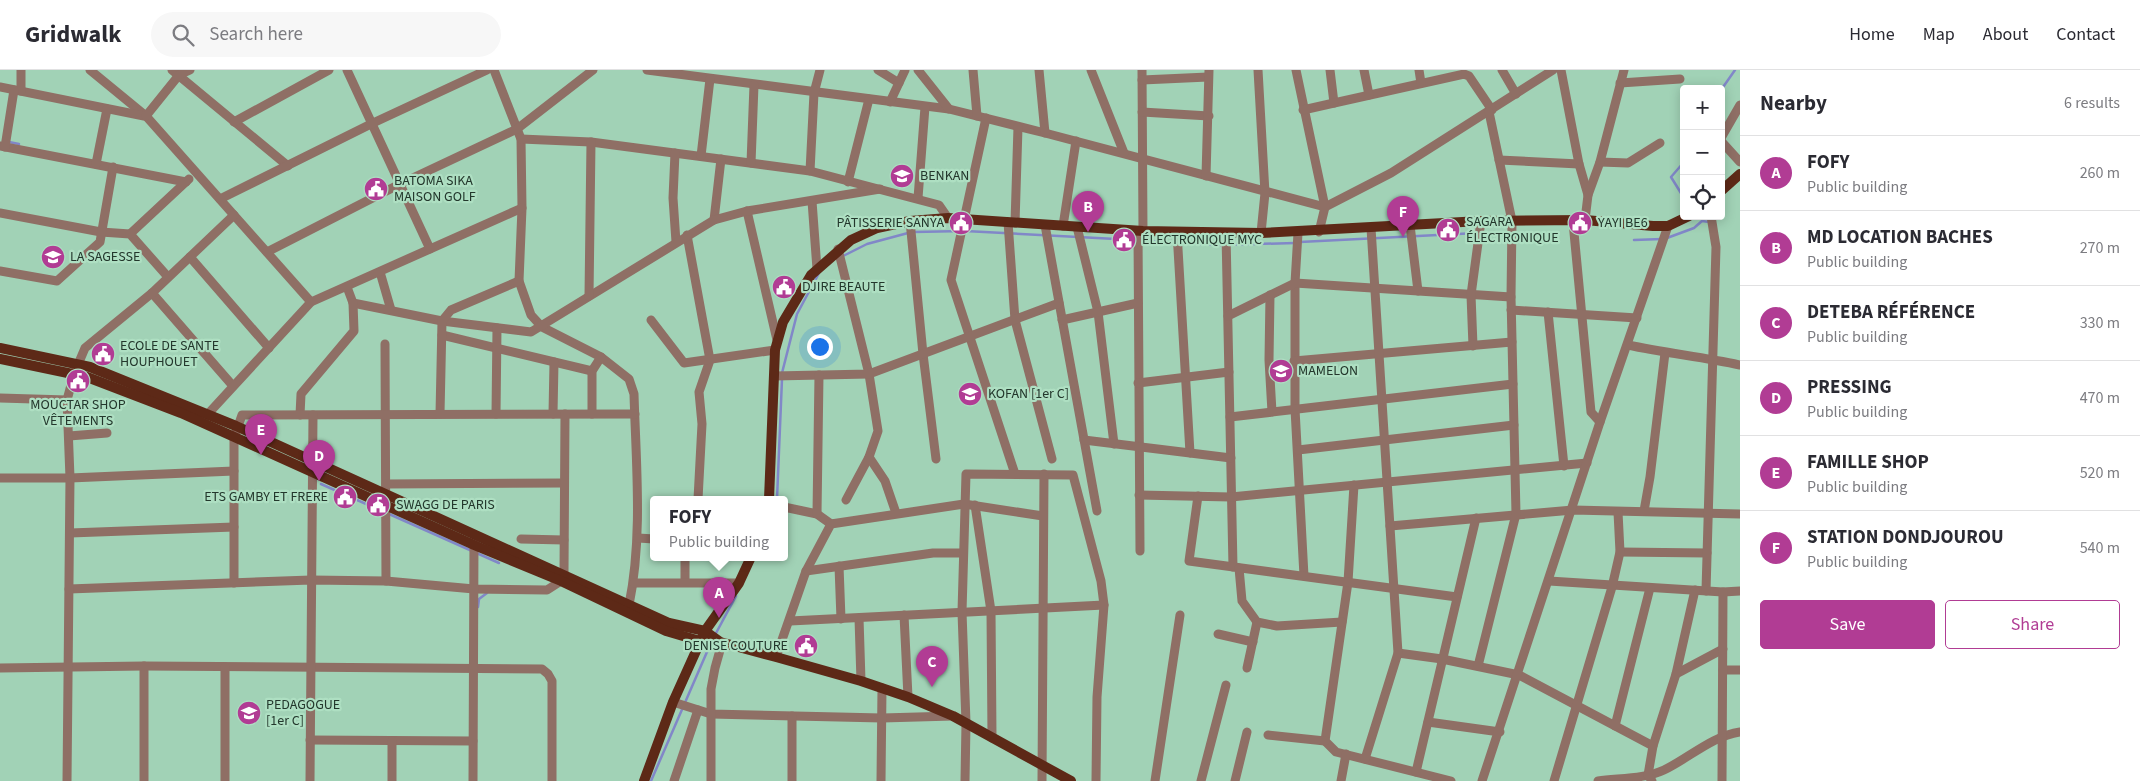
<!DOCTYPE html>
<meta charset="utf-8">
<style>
body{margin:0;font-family:"Source Sans 3",sans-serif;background:#f7f7f7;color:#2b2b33}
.controls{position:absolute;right:15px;top:15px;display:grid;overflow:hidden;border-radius:5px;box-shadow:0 2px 12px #0003}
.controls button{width:45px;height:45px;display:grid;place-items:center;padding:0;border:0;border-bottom:1px solid #e1e1e2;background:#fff;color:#2b2b33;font:25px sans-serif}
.you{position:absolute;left:819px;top:276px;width:18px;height:18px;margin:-12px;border:4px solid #fff;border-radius:50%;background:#1a73e8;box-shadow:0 0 0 8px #1a73e833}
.badge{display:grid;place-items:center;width:32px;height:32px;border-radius:50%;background:#b13c94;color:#fff;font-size:16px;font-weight:700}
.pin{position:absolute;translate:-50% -41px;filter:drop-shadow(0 1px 2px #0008)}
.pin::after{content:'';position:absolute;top:26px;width:18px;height:15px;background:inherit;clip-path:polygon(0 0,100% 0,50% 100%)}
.popup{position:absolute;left:650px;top:426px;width:138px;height:65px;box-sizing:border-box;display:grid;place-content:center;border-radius:5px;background:#fff;filter:drop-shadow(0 1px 4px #0005);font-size:16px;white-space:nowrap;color:#7c7c81}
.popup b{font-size:19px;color:#2b2b33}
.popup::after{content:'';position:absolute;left:50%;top:100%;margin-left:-10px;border:10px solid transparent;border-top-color:#fff}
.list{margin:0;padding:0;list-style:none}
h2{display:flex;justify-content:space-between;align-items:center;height:65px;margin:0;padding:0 20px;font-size:21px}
h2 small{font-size:16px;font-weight:400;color:#7c7c81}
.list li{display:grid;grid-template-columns:32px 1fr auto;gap:15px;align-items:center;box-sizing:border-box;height:75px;padding:0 20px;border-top:1px solid #e1e1e2}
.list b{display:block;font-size:19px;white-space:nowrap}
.list p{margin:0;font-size:16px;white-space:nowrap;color:#7c7c81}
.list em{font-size:16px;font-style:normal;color:#7c7c81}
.actions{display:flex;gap:10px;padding:15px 20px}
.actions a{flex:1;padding:11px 0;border:1px solid #b13c94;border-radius:5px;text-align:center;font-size:18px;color:#b13c94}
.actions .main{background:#b13c94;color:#fff}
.icon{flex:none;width:28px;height:28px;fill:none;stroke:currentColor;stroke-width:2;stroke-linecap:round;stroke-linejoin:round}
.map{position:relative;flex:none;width:1740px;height:711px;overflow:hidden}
header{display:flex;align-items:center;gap:30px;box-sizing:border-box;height:70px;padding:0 25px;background:#fff;border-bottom:1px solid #e1e1e2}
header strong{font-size:24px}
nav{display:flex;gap:28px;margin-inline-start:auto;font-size:18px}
.search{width:350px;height:45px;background:#f7f7f7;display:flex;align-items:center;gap:12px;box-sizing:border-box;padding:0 18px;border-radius:28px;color:#7c7c81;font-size:19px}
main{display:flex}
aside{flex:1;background:#fff}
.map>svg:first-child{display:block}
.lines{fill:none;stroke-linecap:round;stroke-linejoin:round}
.stream{stroke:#8187c8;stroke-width:2.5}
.minor{stroke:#8f6f65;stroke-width:9}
.major{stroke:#5d2917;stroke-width:10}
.labels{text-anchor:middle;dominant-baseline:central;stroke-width:4.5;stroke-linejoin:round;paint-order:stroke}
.poi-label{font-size:14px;fill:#23372c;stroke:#aedfc2;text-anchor:start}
</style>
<header>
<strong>Gridwalk</strong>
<div class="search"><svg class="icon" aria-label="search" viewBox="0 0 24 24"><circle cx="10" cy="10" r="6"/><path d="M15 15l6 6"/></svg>Search here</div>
<nav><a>Home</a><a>Map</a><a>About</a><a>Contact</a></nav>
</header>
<main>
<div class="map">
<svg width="1740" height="711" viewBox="0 0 1740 711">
<rect width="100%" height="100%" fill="#a1d2b6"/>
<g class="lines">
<g class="stream">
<path d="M1721 20 1735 0"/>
<path d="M9 72 19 74"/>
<path d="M1684 92 1671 107 1684 128"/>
<path d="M913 162 965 161 1135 170"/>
<path d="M1667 168 1694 158 1702 151 1709 152"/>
<path d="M1141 170 1175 173"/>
<path d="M1634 170 1662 169"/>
<path d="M1300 172 1477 163"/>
<path d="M1180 173 1220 175 1295 173"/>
<path d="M843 186 867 174 908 163"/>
<path d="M782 303 797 244 819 203"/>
<path d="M321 414 384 442"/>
<path d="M777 429 782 309"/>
<path d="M389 444 499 493"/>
<path d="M478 537 479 529 487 523"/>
<path d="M715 565 736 526"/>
<path d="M651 711 710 575"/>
</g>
<g class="minor">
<path d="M90 0 146 46 311 232"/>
<path d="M172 0 288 96"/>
<path d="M347 0 430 179"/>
<path d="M494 0 521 69 522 138 519 211 531 245 542 257 601 287 629 309 634 324C636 394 643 466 629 535"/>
<path d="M647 0 949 39 1045 63 1325 137 1391 103 1553 0"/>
<path d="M878 0 899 13"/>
<path d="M918 0 949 39"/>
<path d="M973 0 977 46"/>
<path d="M1039 0 1045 63"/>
<path d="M1091 0 1124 83"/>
<path d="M1142 0 1143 161"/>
<path d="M1258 0 1265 123 1261 163"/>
<path d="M1296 0 1325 137 1319 162"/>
<path d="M1330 0 1334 33 1464 4 1469 6 1492 40"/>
<path d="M1364 0 1369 25"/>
<path d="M1419 0 1421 13"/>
<path d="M1502 0 1516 24"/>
<path d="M1561 0 1579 94 1588 125"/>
<path d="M1142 10 1208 7"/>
<path d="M1620 13 1680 9"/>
<path d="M0 17 144 46"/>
<path d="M21 21V0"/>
<path d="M890 32 905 0"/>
<path d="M1303 40 1334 33"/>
<path d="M1142 42 1209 46"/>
<path d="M146 46 179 5 190 0"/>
<path d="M986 48 951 210 1015 404"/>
<path d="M234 52 329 0"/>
<path d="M1721 68 1740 35"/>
<path d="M521 69 591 72 810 101 939 135 948 148"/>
<path d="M1721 71 1740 92"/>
<path d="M0 76 186 112"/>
<path d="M5 77 14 20"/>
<path d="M675 83 673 128 676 172"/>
<path d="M701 86 710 9"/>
<path d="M1499 90 1579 94"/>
<path d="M1600 92 1628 93 1660 73"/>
<path d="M751 93 754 15"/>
<path d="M96 94 107 39"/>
<path d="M810 101 814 23 820 0"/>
<path d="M1206 106 1209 0"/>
<path d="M848 112 869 29"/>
<path d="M918 128 925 37"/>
<path d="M220 129 373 53 487 0"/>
<path d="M812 131 817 199"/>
<path d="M747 141 777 270"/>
<path d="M0 143 101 162 130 164 168 207"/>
<path d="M714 150 721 89"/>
<path d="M1585 150 1588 125 1600 92 1624 0"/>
<path d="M910 151 923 284 936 389"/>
<path d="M1008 152 1015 250 1052 389"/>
<path d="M1573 152 1591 342 1600 352"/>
<path d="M1015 153 1018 57"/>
<path d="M1045 155 1097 441"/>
<path d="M1410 155 1418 221"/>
<path d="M1063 156 1076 71"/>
<path d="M1077 157 1098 242 1114 374"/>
<path d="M1138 161 1140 481"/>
<path d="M1177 162 1190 383"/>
<path d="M1298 163 1295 213V339L1304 506"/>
<path d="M130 164 189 109"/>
<path d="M1226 164 1233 497"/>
<path d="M687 165 710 290 699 322 702 354 698 429"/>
<path d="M838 179 869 304 878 361 869 387 846 430"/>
<path d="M267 182 400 114 517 59 593 0"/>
<path d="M190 187 269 278"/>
<path d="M0 201 57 211 100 172 113 97"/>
<path d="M380 202 391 240"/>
<path d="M347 217 353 233 442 251 531 262 714 150 747 141 880 119"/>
<path d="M152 223 233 316"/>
<path d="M1270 225 1269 290 1272 342"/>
<path d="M589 226 591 72"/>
<path d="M1511 240 1637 248"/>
<path d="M1548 242 1564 396"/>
<path d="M1228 246 1295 213 1511 227"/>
<path d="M651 250 684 293 775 280"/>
<path d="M1062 250 1138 233"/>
<path d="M442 265 592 301"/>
<path d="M385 274 386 511"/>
<path d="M1628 275C1665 283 1703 287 1740 295"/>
<path d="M1473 276 1471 225 1481 151"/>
<path d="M1294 291 1512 272"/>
<path d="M774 306 869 304 1059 233"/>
<path d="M1138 313 1229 302"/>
<path d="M0 328 67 330"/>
<path d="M440 344 442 251 451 240 519 211"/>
<path d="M496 344 497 258"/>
<path d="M553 344 554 292"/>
<path d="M592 344V301L601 287"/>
<path d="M207 345 311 232 522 138"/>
<path d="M300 345 301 324 354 261 353 233"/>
<path d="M1230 347 1513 314"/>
<path d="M69 366 107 363"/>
<path d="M1084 370 1231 388"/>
<path d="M1298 380 1514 355"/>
<path d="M869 387 885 411 896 443"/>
<path d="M0 408H70L234 401"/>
<path d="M386 414 564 413"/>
<path d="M1354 415 1348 512 1325 671 1336 682 1451 711"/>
<path d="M1139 425 1231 427 1587 393"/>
<path d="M1198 426 1189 491 1457 527"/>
<path d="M975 435 991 541 992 668"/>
<path d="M784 437 817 444 831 454"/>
<path d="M1644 441 1650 407 1665 283"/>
<path d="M817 444 819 305"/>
<path d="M1390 456 1573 440 1740 444"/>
<path d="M70 463 234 457"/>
<path d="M638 468 654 469"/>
<path d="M521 469 564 470"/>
<path d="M1620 482 1707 483"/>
<path d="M839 496 841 549"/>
<path d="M1239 498 1242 531 1257 552 1277 556 1342 552"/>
<path d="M806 501 933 483H963"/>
<path d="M1549 511 1723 522 1740 521"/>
<path d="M685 512V487"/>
<path d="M234 513V368L242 345 635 344"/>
<path d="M634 513H739"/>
<path d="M69 519 311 510 386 511 474 519 547 520 561 511 564 503 565 344"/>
<path d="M1706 521 1716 177 1711 146"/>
<path d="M904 545 908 627"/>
<path d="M859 548 861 611"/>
<path d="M790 551 1104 535"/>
<path d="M1218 564 1253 572"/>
<path d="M1398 583 1442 589 1519 605 1653 676"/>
<path d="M776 587 806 501 831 454 964 434 1043 446"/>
<path d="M144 596V711"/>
<path d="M1478 596 1516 444 1511 227 1512 151 1489 42"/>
<path d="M0 598 144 596 542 599 548 604 552 611V711"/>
<path d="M1247 598 1257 552"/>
<path d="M1723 600H1740"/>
<path d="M1676 604 1723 579"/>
<path d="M673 632 711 644 882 648 953 646"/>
<path d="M1428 652 1500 662"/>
<path d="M1615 656 1650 518"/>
<path d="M1268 665 1325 671"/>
<path d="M310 670 473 671"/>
<path d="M1365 689 1398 583 1371 158"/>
<path d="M1416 702 1476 448"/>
<path d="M67 711 70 408 67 330 74 304 85 278 152 223 234 145"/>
<path d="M225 711V597"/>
<path d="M310 711 313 345"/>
<path d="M392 711V671"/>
<path d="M473 711 474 470"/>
<path d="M674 711 698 640"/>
<path d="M711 711V619L715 598 722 573"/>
<path d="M792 711V646"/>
<path d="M881 711 882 618"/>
<path d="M965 711 966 653 962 542 966 404 1073 405 1101 511 1104 535 1097 627 1096 711"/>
<path d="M1042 711 1044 404"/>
<path d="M1155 711 1180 545"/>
<path d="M1201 711 1226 615"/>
<path d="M1235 711 1247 662"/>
<path d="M1341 711 1346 684"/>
<path d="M1482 711 1600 352 1668 156"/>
<path d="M1554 711 1612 517 1620 482 1618 442"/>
<path d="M1598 711C1619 708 1645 709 1664 700 1689 688 1712 666 1740 662"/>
<path d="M1652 711 1648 705 1653 676 1676 604 1695 520"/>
<path d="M1722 711 1723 522"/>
</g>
<g class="major">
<path d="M1721 121 1740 104"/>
<path d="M0 278 90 297 236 356 669 553 705 561 719 571"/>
<path d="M0 289 87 307 181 343 474 475 561 511 666 561 700 571 720 572 776 587 861 611 908 627 953 646 1071 711"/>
<path d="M769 429 775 280 783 252 811 205 851 170 877 158 910 151 948 148 1143 161 1261 163 1481 151 1585 150 1653 156H1668L1689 146"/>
<path d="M644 711 673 632 705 561 739 513 751 487"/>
</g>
</g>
<defs>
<g id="school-disc" transform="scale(1.25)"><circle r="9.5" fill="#b13c94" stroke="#aedfc2"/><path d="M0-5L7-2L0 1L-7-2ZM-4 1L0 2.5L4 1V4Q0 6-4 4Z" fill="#fff"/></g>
<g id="civic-disc" transform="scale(1.25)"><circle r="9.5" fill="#b13c94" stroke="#aedfc2"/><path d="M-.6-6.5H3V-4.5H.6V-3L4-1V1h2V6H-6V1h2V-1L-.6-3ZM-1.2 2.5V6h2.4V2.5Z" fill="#fff"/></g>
</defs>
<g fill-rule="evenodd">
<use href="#school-disc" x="902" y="106"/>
<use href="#civic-disc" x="376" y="119"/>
<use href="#civic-disc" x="961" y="153"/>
<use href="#civic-disc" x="1580" y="153"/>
<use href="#civic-disc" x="1448" y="160"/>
<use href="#civic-disc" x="1124" y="170"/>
<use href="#school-disc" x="53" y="187"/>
<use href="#civic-disc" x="784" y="217"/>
<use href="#civic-disc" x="103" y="284"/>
<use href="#school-disc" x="1281" y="301"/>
<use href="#civic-disc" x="78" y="311"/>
<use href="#school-disc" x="970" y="324"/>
<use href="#civic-disc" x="345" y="427"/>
<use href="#civic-disc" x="378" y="435"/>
<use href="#civic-disc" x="806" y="576"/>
<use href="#school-disc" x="249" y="643"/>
</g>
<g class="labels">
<g class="poi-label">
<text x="920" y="106">BENKAN</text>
<text x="394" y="111">BATOMA SIKA<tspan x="394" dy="16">MAISON GOLF</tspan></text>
<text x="1466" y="152">SAGARA<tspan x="1466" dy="16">ÉLECTRONIQUE</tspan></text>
<text x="944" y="153" text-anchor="end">PÂTISSERIE SANYA</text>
<text x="1598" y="153">YAYI BE6</text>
<text x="1142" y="170">ÉLECTRONIQUE MYC</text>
<text x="70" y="187">LA SAGESSE</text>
<text x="802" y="217">DJIRE BEAUTE</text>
<text x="120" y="276">ECOLE DE SANTE<tspan x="120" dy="16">HOUPHOUET</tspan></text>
<text x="1298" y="301">MAMELON</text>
<text x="988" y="324">KOFAN [1er C]</text>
<text x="78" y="335" text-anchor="middle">MOUCTAR SHOP<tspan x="78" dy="16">VÊTEMENTS</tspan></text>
<text x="328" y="427" text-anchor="end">ETS GAMBY ET FRERE</text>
<text x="396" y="435">SWAGG DE PARIS</text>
<text x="788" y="576" text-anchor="end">DENISE COUTURE</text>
<text x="266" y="635">PEDAGOGUE<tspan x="266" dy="16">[1er C]</tspan></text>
</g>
</g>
</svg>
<div class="controls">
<button>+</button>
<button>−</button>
<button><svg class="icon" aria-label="locate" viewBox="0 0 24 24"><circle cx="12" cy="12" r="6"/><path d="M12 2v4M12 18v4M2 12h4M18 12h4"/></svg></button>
</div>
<div class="you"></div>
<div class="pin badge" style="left:719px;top:548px">A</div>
<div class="popup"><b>FOFY</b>Public building</div>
<div class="pin badge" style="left:1088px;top:162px">B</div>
<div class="pin badge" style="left:932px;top:617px">C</div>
<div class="pin badge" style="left:319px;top:411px">D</div>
<div class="pin badge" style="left:261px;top:385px">E</div>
<div class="pin badge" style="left:1403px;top:167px">F</div>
</div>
<aside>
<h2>Nearby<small>6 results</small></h2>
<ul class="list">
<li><span class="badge">A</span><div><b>FOFY</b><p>Public building</p></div><em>260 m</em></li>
<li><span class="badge">B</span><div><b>MD LOCATION BACHES</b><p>Public building</p></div><em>270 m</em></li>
<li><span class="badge">C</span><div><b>DETEBA RÉFÉRENCE</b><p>Public building</p></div><em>330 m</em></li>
<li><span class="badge">D</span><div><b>PRESSING</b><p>Public building</p></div><em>470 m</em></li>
<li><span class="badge">E</span><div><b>FAMILLE SHOP</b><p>Public building</p></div><em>520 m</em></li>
<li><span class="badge">F</span><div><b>STATION DONDJOUROU</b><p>Public building</p></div><em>540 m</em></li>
</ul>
<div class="actions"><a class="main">Save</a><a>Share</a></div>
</aside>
</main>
